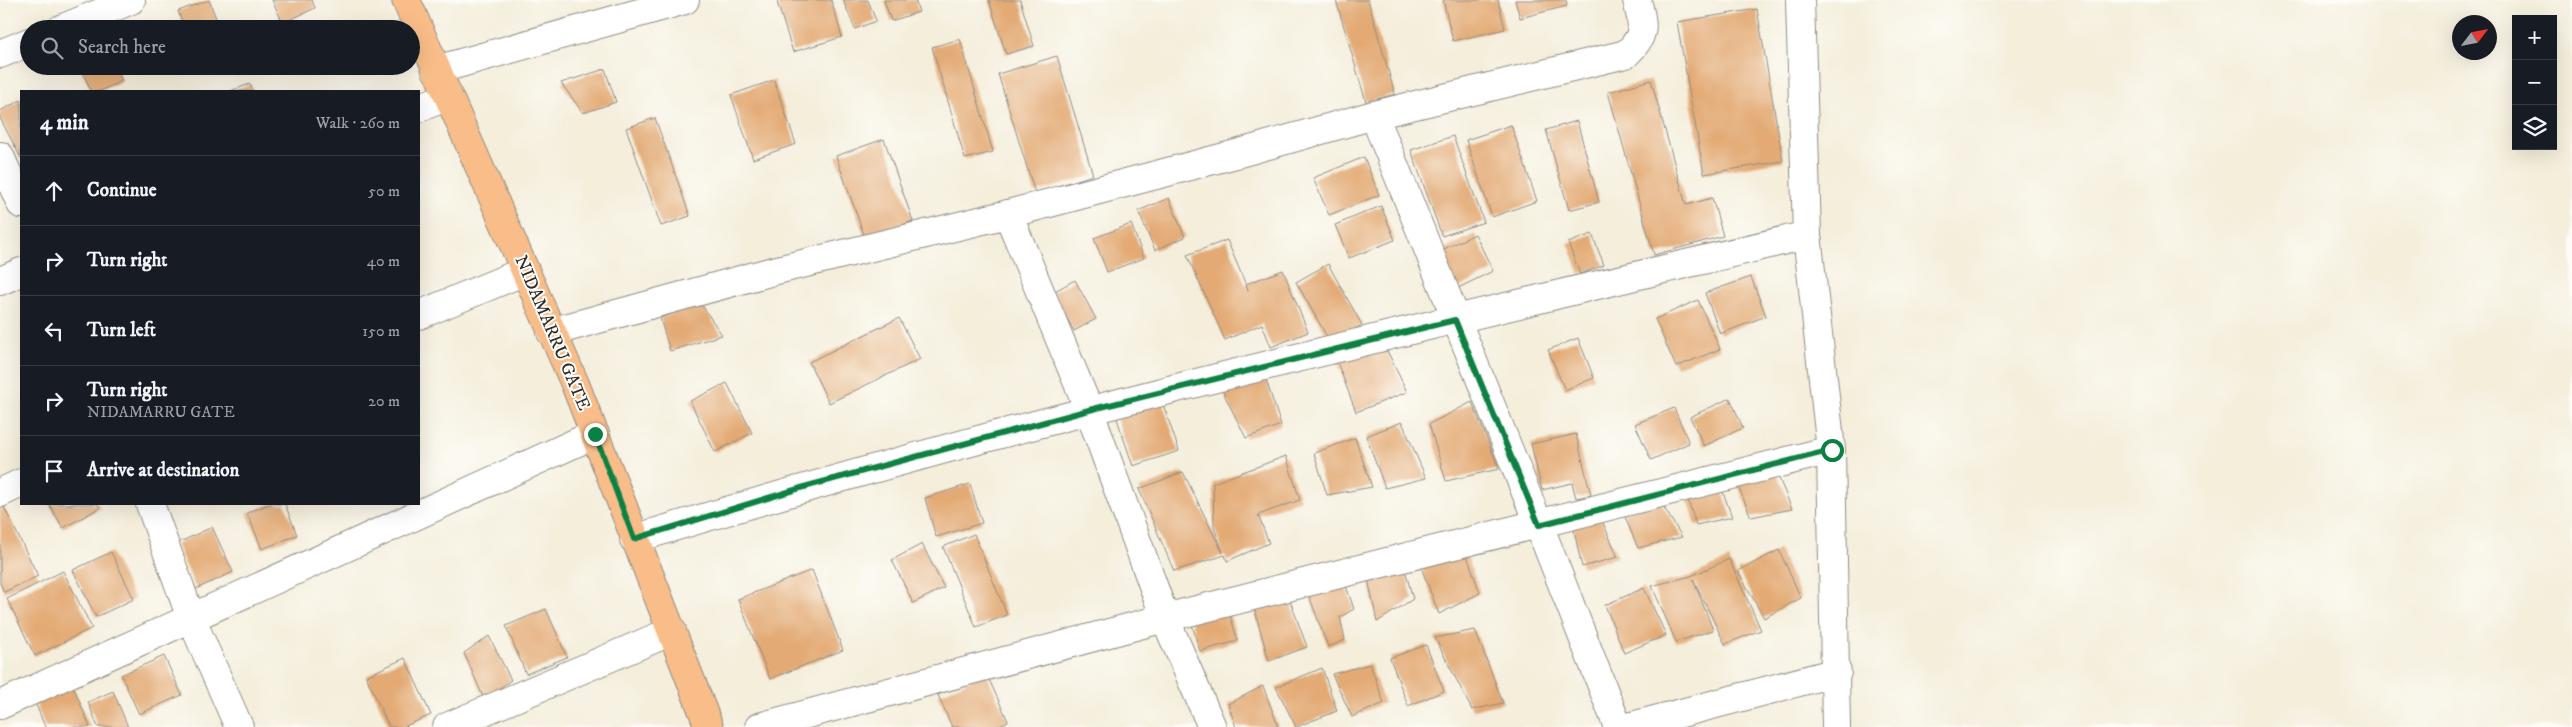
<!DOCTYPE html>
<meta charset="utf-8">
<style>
body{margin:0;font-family:"IM FELL DW Pica",serif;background:#20242c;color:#f1f3f6}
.controls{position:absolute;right:15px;top:15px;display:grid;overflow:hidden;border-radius:0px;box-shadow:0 5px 20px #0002}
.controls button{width:45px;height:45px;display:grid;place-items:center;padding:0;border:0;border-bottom:1px solid #363941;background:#171b24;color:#f1f3f6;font:25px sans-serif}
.compass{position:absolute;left:2452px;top:15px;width:45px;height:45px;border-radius:50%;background:#171b24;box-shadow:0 5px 20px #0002;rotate:58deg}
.stop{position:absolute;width:15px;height:15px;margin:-11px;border:4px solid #0b8043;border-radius:50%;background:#fff}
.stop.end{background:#0b8043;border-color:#fff;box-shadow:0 1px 5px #0008}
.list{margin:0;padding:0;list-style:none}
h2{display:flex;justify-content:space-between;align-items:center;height:65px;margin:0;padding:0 20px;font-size:21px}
h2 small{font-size:16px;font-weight:400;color:#9ea1a6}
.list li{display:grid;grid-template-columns:32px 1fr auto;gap:15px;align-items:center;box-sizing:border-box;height:70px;padding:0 20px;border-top:1px solid #363941}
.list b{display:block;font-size:19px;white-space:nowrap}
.list p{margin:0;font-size:16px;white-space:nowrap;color:#9ea1a6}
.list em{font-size:16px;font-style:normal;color:#9ea1a6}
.icon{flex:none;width:28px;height:28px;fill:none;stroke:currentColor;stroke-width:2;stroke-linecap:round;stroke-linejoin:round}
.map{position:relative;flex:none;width:2572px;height:727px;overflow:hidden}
.search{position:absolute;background:#171b24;box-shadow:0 5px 20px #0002;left:20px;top:20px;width:400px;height:55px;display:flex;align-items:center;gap:12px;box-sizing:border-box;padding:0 18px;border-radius:28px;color:#9ea1a6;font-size:19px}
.panel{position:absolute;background:#171b24;box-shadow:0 5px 20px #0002;left:20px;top:90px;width:400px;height:415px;border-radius:0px}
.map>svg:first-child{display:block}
.building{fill:#e3aa75}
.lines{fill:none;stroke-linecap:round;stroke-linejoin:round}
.minor-casing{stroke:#908c83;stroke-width:30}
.major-casing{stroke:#908c83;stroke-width:30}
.minor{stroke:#fff;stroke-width:28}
.major{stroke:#f8bd89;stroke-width:28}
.route{stroke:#0b8043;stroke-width:6}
.labels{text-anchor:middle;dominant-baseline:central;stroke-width:4;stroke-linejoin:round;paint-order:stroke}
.street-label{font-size:18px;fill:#2b2b2b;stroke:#fdfcf7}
</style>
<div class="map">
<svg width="2572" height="727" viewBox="0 0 2572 727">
<rect width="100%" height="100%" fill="#fdfcf7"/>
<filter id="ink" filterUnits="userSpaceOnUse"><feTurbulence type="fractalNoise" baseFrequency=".02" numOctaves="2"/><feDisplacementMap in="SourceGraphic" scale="10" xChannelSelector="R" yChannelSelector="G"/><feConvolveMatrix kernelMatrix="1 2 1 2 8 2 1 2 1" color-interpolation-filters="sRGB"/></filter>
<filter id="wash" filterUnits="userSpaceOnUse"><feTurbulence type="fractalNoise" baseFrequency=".0096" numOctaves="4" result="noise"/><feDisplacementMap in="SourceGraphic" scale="20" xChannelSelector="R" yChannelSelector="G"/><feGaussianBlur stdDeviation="1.12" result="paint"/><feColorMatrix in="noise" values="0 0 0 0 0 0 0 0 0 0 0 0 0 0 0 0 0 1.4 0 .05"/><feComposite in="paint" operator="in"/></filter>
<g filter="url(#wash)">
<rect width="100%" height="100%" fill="#f4eedb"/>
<g id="blocks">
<g class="building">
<path d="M209 0 220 29H185L178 11Z"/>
<path d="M272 0H312L315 8 283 23Z"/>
<path d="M784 0H831L842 37 793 52 777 2Z"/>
<path d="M843 0H868L876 21 855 29Z"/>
<path d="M884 0H915L919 12 891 21Z"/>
<path d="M989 0H1020L1034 46 1006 54Z"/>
<path d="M1336 0H1368L1395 94 1366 102Z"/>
<path d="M1443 0H1498L1505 29 1453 41Z"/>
<path d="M1515 0H1566L1567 6 1520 18Z"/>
<path d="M1757 9 1783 161 1704 174 1677 22Z"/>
<path d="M960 39 993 152 965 159 932 47Z"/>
<path d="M1057 56 1093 175 1035 193 998 74Z"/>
<path d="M80 66H115L122 81 100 91H91Z"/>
<path d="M605 69 616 102 583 113 561 83Z"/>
<path d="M774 80 796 144 753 159 731 95Z"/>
<path d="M1651 80 1686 205 1712 198 1723 236 1654 255 1608 92Z"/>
<path d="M250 84 253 91H230Z"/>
<path d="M21 100V158L0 118V111Z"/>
<path d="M655 118 690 216 661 226 626 128Z"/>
<path d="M1577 121 1599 202 1569 210 1546 130Z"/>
<path d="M1511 125 1537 201 1492 217 1466 140Z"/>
<path d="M1453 136 1484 222 1442 236 1411 150Z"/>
<path d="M884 139 913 221 865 238 836 156Z"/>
<path d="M1364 157 1379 195 1329 215 1313 178Z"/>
<path d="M1169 198 1185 237 1155 250 1138 211Z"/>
<path d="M1381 206 1395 240 1349 258 1335 225Z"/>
<path d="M1131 224 1144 258 1107 272 1094 238Z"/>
<path d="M1475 234 1493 271 1458 288 1440 251Z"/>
<path d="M1592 234 1604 265 1580 274 1568 243Z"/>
<path d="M1227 240 1248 290 1246 284 1283 270 1308 332 1271 347 1262 324 1225 340 1187 255Z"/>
<path d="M1328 264 1362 325 1330 342 1296 282Z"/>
<path d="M1751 277 1766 316 1720 334 1705 293Z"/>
<path d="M1075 280 1096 319 1074 331 1053 292Z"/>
<path d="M1698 300 1720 349 1676 367 1655 319Z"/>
<path d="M701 304 722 335 670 351 660 318Z"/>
<path d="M899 318 920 359 829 403 809 362Z"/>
<path d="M1578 338 1594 378 1565 390 1548 350Z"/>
<path d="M1383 342 1407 392 1356 412 1336 359Z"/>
<path d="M1264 374 1281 425 1246 438 1220 386Z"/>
<path d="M727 383 752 433 715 452 690 401Z"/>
<path d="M1730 398 1743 428 1704 446 1690 417Z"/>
<path d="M1162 401 1179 451 1133 466 1116 416Z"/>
<path d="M1472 402 1499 469 1446 481 1429 424Z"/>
<path d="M1674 408 1689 443 1651 460 1635 424Z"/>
<path d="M1402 422 1426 478 1385 488 1366 436Z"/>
<path d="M1576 434 1591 495 1576 498 1572 483 1542 490 1531 444Z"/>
<path d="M1355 438 1372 487 1327 495 1314 453Z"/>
<path d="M1286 456 1300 500 1258 515 1269 543 1227 561 1225 555 1174 571 1139 489 1183 472 1223 553 1214 527 1213 483Z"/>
<path d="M1775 469 1792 509 1751 517 1736 481Z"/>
<path d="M970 484 982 523 936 537 925 498Z"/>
<path d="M1720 484 1732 517 1696 525 1686 493Z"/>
<path d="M1660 501 1682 537 1638 548 1623 512Z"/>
<path d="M49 504H98L100 508 63 528Z"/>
<path d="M269 504H285L297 535 262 549 247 513Z"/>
<path d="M3 505 38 576 4 592 0 583V507Z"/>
<path d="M1600 516 1618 557 1582 567 1573 526Z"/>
<path d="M212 527 233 572 196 589 176 544Z"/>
<path d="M974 534 1007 615 976 627 943 547Z"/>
<path d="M922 544 944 588 913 603 892 560Z"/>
<path d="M1465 550 1480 593 1439 614 1421 567Z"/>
<path d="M1779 550 1801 598 1764 618 1738 571Z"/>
<path d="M111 552 134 599 96 617 73 570Z"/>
<path d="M1729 559 1761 630 1725 644 1693 579 1713 630 1676 642 1652 586 1691 576Z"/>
<path d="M1404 566 1413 599 1377 622 1368 579Z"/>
<path d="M812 570 843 650 770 679 738 599Z"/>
<path d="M63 571 92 628 35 656 7 599Z"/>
<path d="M1344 580 1354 609 1340 617 1345 640 1328 647 1307 590Z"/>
<path d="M1644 588 1666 635 1624 653 1605 605Z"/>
<path d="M1287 592 1307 647 1269 661 1252 601Z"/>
<path d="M546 609 567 657 526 674 506 626Z"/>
<path d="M1228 609 1238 641 1200 651 1190 618Z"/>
<path d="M1475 630 1503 703 1472 710 1435 638Z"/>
<path d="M489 636 511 680 484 699 464 653Z"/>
<path d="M1426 645 1444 691 1408 706 1390 658Z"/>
<path d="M164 656 182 695 139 714 121 675Z"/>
<path d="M405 658 431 715 403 727H389L366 676Z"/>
<path d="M1370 664 1384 703 1352 717 1332 674Z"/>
<path d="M1322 668 1337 711 1296 727 1276 687Z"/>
<path d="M986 673 1008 721 996 727H952L938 695Z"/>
<path d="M73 686 90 727H45L35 702Z"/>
<path d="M1263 686 1278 726 1236 727 1228 704Z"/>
<path d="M113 691 128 727H98L88 702Z"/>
</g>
</g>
</g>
<g filter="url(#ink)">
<use href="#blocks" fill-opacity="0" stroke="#908c83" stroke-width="1"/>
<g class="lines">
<g class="minor-casing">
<g id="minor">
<path d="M1800 0 1807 235 1831 450 1836 727"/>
<path d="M61 29 131 0"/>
<path d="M0 54 29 42"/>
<path d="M436 70 685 0"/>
<path d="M419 108 448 96"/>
<path d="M1374 115 1539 525 1618 727"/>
<path d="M0 156 21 204"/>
<path d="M1008 214 1089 410 1165 618 1212 727"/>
<path d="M0 281 21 272"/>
<path d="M419 315 525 271"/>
<path d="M551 332 773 271 1008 214 1236 154 1374 115 1626 54C1647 35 1643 25 1637 0"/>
<path d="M0 493 21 483"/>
<path d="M150 504 191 618 239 727"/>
<path d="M634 539C1020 420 1414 329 1807 235"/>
<path d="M0 705 595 434"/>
<path d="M447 727 672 631"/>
<path d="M759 727 1165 618 1831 450"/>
<path d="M1628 727 1837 672"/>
</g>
</g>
<g class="major-casing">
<path id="major" d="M406 0 575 384 709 727"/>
</g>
<use href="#minor" class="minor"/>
<use href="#major" class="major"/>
</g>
</g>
<g class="lines" filter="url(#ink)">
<path class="route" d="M595 434 634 539 804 487 1089 410 1455 320 1539 525 1832 450"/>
</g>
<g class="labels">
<g class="street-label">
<text transform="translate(552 333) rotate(67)">NIDAMARRU GATE</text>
</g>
</g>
</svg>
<div class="controls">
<button>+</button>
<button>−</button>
<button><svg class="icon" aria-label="layers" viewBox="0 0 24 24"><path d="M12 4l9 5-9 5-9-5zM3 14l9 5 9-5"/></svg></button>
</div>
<svg class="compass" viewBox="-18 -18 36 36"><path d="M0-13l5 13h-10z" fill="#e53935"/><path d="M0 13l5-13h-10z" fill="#9ea1a6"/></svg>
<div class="stop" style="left:1832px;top:450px"></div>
<div class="stop end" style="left:595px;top:434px"></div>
<div class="search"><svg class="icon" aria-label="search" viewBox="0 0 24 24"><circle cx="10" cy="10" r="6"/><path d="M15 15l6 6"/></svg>Search here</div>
<section class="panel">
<h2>4 min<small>Walk · 260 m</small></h2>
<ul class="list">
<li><svg class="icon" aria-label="ahead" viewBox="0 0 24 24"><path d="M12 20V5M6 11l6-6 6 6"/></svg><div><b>Continue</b></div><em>50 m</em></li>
<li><svg class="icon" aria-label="right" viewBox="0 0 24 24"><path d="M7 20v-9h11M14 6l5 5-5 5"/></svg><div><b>Turn right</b></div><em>40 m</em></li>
<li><svg class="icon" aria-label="left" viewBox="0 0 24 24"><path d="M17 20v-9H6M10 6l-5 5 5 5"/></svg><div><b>Turn left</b></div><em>150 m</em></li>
<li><svg class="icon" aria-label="right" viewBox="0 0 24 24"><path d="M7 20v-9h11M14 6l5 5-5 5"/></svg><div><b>Turn right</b><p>NIDAMARRU GATE</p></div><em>20 m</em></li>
<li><svg class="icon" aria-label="arrive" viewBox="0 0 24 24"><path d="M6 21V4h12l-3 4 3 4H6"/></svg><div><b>Arrive at destination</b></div></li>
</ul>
</section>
</div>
